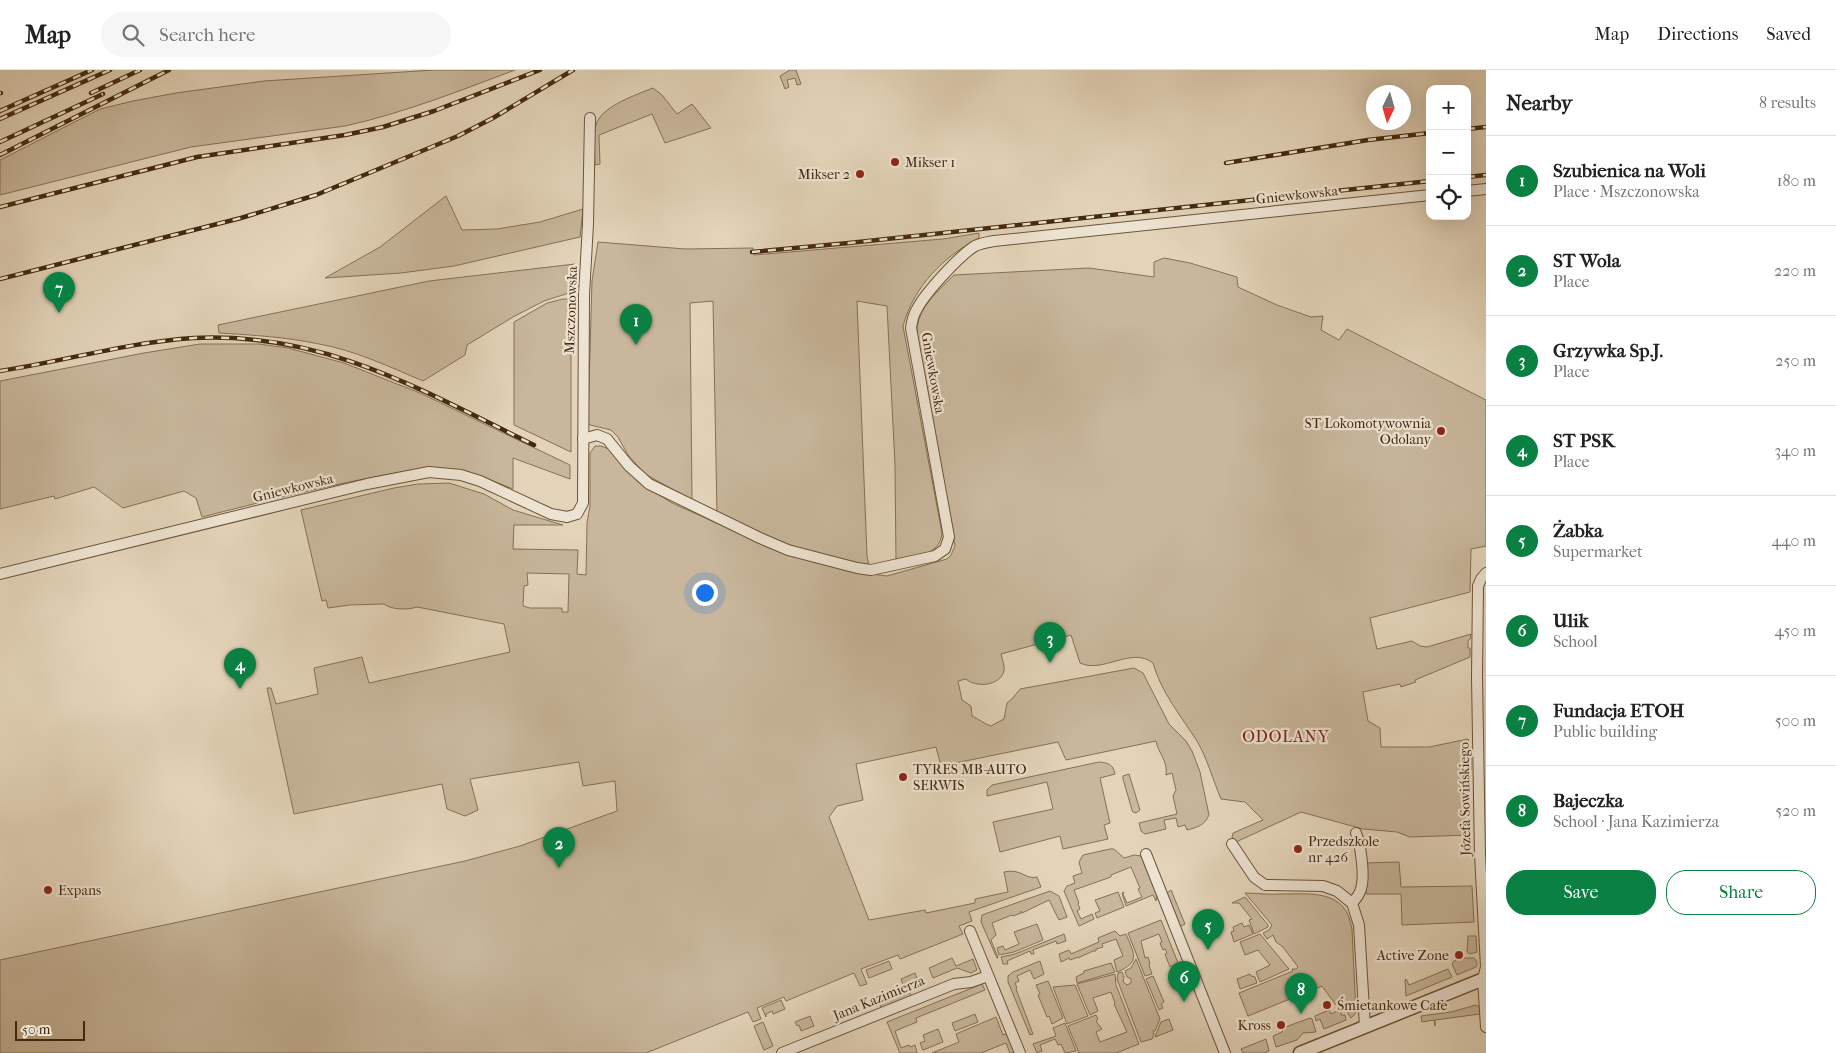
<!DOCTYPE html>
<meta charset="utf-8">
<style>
body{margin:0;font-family:"IM FELL French Canon",serif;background:#f6f6f6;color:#222}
.controls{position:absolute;right:15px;top:15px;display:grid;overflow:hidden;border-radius:10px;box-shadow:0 5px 20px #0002}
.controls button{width:45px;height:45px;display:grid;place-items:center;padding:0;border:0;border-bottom:1px solid #e0e0e0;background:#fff;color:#222;font:25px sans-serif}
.compass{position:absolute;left:1366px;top:15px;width:45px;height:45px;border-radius:50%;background:#fff;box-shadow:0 5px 20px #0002;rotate:185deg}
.scale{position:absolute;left:15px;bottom:12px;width:70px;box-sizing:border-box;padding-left:5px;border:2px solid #44290c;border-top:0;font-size:14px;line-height:18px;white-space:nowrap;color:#44290c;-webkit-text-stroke:4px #ede3d2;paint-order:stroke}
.you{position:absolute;left:704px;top:522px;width:18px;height:18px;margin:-12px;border:4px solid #fff;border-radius:50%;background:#1a73e8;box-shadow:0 0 0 8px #1a73e833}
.badge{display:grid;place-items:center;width:32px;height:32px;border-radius:50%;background:#0b8043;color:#fff;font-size:16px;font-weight:700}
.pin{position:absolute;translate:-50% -41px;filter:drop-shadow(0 1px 2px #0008)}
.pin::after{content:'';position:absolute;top:26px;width:18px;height:15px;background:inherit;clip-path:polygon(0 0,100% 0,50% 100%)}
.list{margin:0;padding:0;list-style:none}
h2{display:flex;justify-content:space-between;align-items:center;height:65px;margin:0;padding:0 20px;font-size:21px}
h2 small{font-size:16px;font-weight:400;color:#767676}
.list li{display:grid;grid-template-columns:32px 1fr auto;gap:15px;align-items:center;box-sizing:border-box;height:90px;padding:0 20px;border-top:1px solid #e0e0e0}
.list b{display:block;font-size:19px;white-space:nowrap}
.list p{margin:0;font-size:16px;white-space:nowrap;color:#767676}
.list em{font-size:16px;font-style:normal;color:#767676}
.actions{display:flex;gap:10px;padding:15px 20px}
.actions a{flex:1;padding:11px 0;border:1px solid #0b8043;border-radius:20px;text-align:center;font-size:18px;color:#0b8043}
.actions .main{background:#0b8043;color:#fff}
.icon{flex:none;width:28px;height:28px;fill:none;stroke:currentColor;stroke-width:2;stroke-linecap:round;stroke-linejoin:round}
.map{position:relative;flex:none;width:1486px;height:983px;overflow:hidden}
header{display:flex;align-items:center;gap:30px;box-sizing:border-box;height:70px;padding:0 25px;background:#fff;border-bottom:1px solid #e0e0e0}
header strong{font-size:24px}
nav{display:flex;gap:28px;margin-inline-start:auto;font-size:18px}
.search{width:350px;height:45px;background:#f6f6f6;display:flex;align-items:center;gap:12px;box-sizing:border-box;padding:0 18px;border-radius:28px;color:#767676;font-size:19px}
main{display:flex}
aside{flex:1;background:#fff}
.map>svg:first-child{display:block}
.green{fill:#c8b79c;stroke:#867054;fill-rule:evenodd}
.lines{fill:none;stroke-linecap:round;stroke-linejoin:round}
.minor-casing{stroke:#6c5437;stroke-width:12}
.tertiary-casing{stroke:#6c5437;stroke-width:15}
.minor{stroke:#ede3d2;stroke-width:10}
.tertiary{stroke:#ede3d2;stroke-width:12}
.rail-casing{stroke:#44290c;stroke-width:4.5}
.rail{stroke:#ede3d2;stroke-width:2.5;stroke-dasharray:8;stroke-linecap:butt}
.poi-dot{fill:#8f2418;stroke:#ede3d2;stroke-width:2}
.labels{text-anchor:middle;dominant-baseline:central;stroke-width:4.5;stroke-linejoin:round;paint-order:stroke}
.poi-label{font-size:14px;fill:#44290c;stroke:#ede3d2;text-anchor:start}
.street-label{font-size:14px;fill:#44290c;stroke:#ede3d2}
.quarter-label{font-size:16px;letter-spacing:1px;fill:#7a1f14;stroke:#ede3d2}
</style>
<header>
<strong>Map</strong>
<div class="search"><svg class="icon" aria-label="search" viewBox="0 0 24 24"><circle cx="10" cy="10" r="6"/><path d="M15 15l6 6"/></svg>Search here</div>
<nav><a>Map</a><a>Directions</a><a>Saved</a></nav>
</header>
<main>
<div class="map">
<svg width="1486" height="983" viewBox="0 0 1486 983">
<rect width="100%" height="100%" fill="#e3d4b9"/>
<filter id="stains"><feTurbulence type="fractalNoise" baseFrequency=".004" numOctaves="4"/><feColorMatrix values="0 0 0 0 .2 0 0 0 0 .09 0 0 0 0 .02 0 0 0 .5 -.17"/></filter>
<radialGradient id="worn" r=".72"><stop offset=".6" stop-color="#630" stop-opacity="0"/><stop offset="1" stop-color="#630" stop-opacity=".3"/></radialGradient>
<g class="green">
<path d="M434 0H515C459 21 404 43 345 56L191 77 0 125V90L100 39 133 31 176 23 264 11Z"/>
<path d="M790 0H796L801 14 797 15 795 8 787 10 789 17 785 19 780 6Z"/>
<path d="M653 18 662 25 677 44 692 34 711 58 665 73 652 44 599 65 600 94 595 95C595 81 592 64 597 52 605 35 636 25 653 18Z"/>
<path d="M446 126 462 160 497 159 540 152 583 139 580 167 454 196 401 203 325 208 380 177Z"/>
<path d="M979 163V168C943 187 914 216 903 256L942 463C940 486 915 486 896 491L895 395 887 236 857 231 867 486 869 496 798 478 774 469 717 443 713 231 690 233 692 430 645 404 628 385 618 367 611 360 590 355 588 352 592 211 598 172 685 179 753 178 754 185 943 169Z"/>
<path d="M1164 188 1190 193 1237 207 1238 217 1277 235 1311 247 1323 246 1321 260 1339 270 1347 259 1486 330V476L1471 479 1470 522 1370 548 1377 579 1412 571 1420 576 1427 577 1471 564 1470 569 1468 571V578H1470V587L1415 610 1416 612 1401 617 1400 614 1363 622 1368 651 1380 658 1381 677H1429L1468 669 1471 680V700L1468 701 1470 765 1410 767 1397 762 1363 759 1301 742 1236 772 1232 767 1233 763 1263 750 1245 732 1221 729C1213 710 1207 688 1197 671 1181 646 1161 622 1153 593 1131 576 1103 604 1080 593L1071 565 1001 584C1002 589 1005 596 1004 601 1000 616 976 618 966 609L958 611 962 630 971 636 972 646C979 649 984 654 991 656L1004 649 1007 633 1012 629 1020 619 1134 598 1143 603 1169 654 1186 671 1192 681 1200 702 1209 745C1204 756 1198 757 1187 760L1185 755 1178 757 1176 748 1164 750 1166 759 1145 764 1141 761 1139 753 1177 744 1173 726 1176 720 1172 703 1166 705C1168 690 1158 683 1156 671L1066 690 1058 672 941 696 936 677 856 694 863 730 837 736 829 747 869 850 925 840 926 843 975 833V829L1008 822 1004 802C1022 798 1025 810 1037 807L1041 817 969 842 972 851 959 856 963 864 900 889 898 885 861 899 867 914 860 916 854 903 786 931 784 927 757 938 761 949 753 952 748 942 646 983H0V890L465 791 520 776 617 741 615 711 583 716 579 692 470 709 478 740 465 746 447 739 442 714 294 744 267 618H271L276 634 318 624 314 598 362 587 369 613 510 582 504 554 417 537C408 540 391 540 384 534L350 535 328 538 326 530 322 531 301 440 394 418 418 414 449 413 484 424 513 440 563 455H514L513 479 578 480 577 504 586 505 587 453 590 436V383L595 376H601L609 379 637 411 672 433 785 484 849 501 887 506 947 489 951 485 955 476 919 277C918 269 916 260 918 253 922 234 941 218 954 205L1089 198 1154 207V192ZM527 503 569 504 568 542H562V538H530L523 536 524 516 528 515Z"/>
<path d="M575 194V221L544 231 513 247 467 275 465 285 423 311C390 297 354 280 319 274 286 267 252 265 219 263L218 255 429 211Z"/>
<path d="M563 229H571L575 231 574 243H571V382L514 355V252L547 233Z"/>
<path d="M200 274H259L288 278 344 293 420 323 570 395V409L513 388V419C493 411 472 402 451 399 428 395 403 402 380 406 320 417 261 432 202 447L196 428 184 421 123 438 94 417 55 429 54 426 0 439V311L144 283Z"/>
<path d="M1099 692C1108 693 1113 694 1115 704L1100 708 1110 753 1104 755 1108 769 1063 779 1060 766 1000 782 993 752 1053 739 1047 712 987 726V720L992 715Z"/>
<path d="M1129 704 1140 740 1136 743 1133 742 1132 740 1123 709V706Z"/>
<path d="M1110 779H1114L1124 788 1134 785 1141 786 1157 826 1156 831 1153 825 1126 836 1122 823 1124 822 1123 824 1127 833 1142 827 1138 819 1140 818 1131 797 1111 805V807L1074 820 1079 833 1078 834 1080 839 1077 841 1081 849 1092 844 1094 849 1079 856 1064 821 1067 816 1075 813 1073 806 1082 803 1079 792 1083 785Z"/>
<path d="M1399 792 1401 817 1472 816 1474 852 1402 855 1401 824H1366L1364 793Z"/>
<path d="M1171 820 1185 854 1179 857 1166 826 1167 823Z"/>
<path d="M1050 821 1059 826 1067 847 1059 850 1049 830 1022 843 1021 841V843L1013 846 1012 845 992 853 996 865 991 870 998 888H997L981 852 982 845Z"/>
<path d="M1118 822 1124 837 1097 848 1095 843 1100 841 1095 830Z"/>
<path d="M1245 823C1257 823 1269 825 1281 824 1312 824 1347 819 1352 860L1356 943 1351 948 1346 941 1344 942 1338 934 1336 935 1322 916 1248 946 1239 923 1293 901 1292 899H1296L1298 897 1283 877 1276 872 1273 865 1267 869 1263 863 1269 860 1272 855Z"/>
<path d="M1245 827 1268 855V857L1254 864 1249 850 1252 849 1239 833H1232Z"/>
<path d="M1161 850 1178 893 1170 897 1165 884 1167 883 1165 879 1163 880 1160 873 1162 872 1159 864 1141 871 1145 888 1148 887 1150 894 1149 895 1152 904 1145 906 1128 863Z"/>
<path d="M1242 853 1244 857 1249 855 1253 864 1234 872 1231 862 1234 861 1233 857Z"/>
<path d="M1037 854 1043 870 1014 882 999 885 997 878 1003 876 1005 880 1019 874 1014 862Z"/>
<path d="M1115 861 1120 866 1126 864C1134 884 1141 892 1117 902L1114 890 1123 886 1116 869 1102 874 1103 877 1096 879V881H1093L1078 888V887L1070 890 1069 888 1061 892 1059 884 1069 880 1071 884 1099 872 1098 868Z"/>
<path d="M1064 864 1066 871 1057 874 1056 871 1033 880 1034 884H1031L1030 881 1007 891 1008 894H1003L1001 887 1015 884Z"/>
<path d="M1260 864 1289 899 1260 912 1256 902 1270 895 1258 880 1245 885 1240 872Z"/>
<path d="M1468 866H1476L1477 882 1470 884 1467 882Z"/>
<path d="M952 888 956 896 973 889 977 900 971 903 957 898 933 908 929 898Z"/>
<path d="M1460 888H1474C1477 891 1478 893 1476 897L1457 905 1452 894 1454 891Z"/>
<path d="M1136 889 1160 949 1155 961H1153L1154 964 1152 969 1141 972 1117 909 1118 903 1122 902 1124 907 1123 912 1127 915 1131 913V909L1127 907 1125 901 1131 898Z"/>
<path d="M889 891 892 899 869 908 866 900Z"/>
<path d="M1040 891 1044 904 1034 909 1030 900 1017 906 1019 911 1015 913 1017 918 1016 919 1033 964 1030 965 1008 912V906L1013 902Z"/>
<path d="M1111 893 1115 902 1077 913 1076 907 1084 903V901Z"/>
<path d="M1448 899 1452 907 1406 926 1405 910 1406 909 1409 915Z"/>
<path d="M915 903 919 914 899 922V920L904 918 901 909Z"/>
<path d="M1115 904 1116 915 1139 974 1116 983H1079L1068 956 1096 945 1098 949 1096 951 1102 959 1096 962 1100 972 1127 962 1114 934 1115 933 1111 922 1093 928 1098 941 1090 945 1077 914Z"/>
<path d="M1250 904 1251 906 1255 907 1257 913 1240 919 1237 909Z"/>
<path d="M1153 906 1164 932 1161 934 1163 938 1159 940 1146 909Z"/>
<path d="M1048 911 1063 948 1052 954 1049 946 1047 947 1038 925 1040 924 1036 915Z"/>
<path d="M982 914 985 920 916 948 917 952 895 961 901 978 909 975 910 977 915 975 917 983H900L887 952Z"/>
<path d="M1075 915 1088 946 1067 954 1053 917Z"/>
<path d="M909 921 912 927 882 939 879 933Z"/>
<path d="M781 930 785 939 773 944 772 941 766 944V947L762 938Z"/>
<path d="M1476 935 1479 937 1480 944 1435 950V956L1434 950 1422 952 1421 946 1451 942Z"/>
<path d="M1336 937 1341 942V945H1345L1346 950 1324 959 1320 949 1316 951 1315 946 1329 940 1331 944 1337 941Z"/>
<path d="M975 944 978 952 955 961 952 953Z"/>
<path d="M810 946 814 956 801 961 799 955 797 956 795 952Z"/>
<path d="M996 947 1003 965 1009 963 1017 983H1010L1006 973 981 983H932L959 972 956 964Z"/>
<path d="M1310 948 1312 949 1316 962 1303 963 1297 970 1276 977 1273 966 1282 962 1283 958Z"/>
<path d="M1169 949 1173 960 1155 967 1161 952Z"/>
<path d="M763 952 773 976 764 980 754 956Z"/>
<path d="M1065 953 1076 981 1065 983 1061 974 1058 975 1055 969 1040 975 1042 981 1037 983 1033 974 1056 966 1053 958Z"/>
<path d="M938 959 943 972 923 980 920 973 925 971 923 965Z"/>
<path d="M1266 969 1269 981 1264 983H1243L1241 979Z"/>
</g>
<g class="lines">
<g class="minor-casing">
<g id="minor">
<path d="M1467 121 1486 119"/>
<path d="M583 369 597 365 607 369 629 396 649 414 760 468 788 480 857 498 871 500 935 486 945 479 949 467 911 258C912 251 913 245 917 239 925 223 960 185 975 176 981 173 988 172 994 171L1430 125"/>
<path d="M1486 503 1481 509 1478 516 1477 607 1480 785 1486 897 1483 909 1486 957"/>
<path d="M0 504 367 414 429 402 461 405 480 411 551 444 567 447 577 444 583 433 584 225 588 154 590 48"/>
<path d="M1232 774 1254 807 1265 815 1323 816 1337 821 1352 833 1359 855 1365 957"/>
<path d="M1146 784 1225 983"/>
<path d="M1352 833C1356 829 1359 825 1361 819 1365 806 1361 776 1356 763"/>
<path d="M970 861 1020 983"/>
<path d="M782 983 954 914 971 912 988 906"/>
</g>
</g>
<g class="tertiary-casing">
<path id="tertiary" d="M1300 983 1486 908"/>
</g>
<use href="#minor" class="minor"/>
<use href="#tertiary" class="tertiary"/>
<g class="rail-casing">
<g id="rail">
<path d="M0 23H1"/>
<path d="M91 23 140 0"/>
<path d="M0 41 92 0"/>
<path d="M0 49 110 0"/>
<path d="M1467 59 1486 57"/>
<path d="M0 72 103 24"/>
<path d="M0 85 169 0"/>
<path d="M1226 93 1368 70 1430 63"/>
<path d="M1467 107 1486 105"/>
<path d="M0 137 197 87 345 65 383 57 434 41 540 0"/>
<path d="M752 182 849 173 1430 111"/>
<path d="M0 209 241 148 316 125 458 66 493 48 573 0"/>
<path d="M0 301C65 291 129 272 194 268 325 262 421 320 534 375"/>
</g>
</g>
<use href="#rail" class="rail"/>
</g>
<g class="poi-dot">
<circle cx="895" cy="92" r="5"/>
<circle cx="860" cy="104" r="5"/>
<circle cx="1441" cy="361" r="5"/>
<circle cx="903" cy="707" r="5"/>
<circle cx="1298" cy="779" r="5"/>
<circle cx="48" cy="820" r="5"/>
<circle cx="1459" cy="885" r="5"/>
<circle cx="1327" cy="935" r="5"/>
<circle cx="1281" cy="955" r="5"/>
</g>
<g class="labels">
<g class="poi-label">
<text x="905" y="92">Mikser 1</text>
<text x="850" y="104" text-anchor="end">Mikser 2</text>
<text x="1431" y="353" text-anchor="end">ST Lokomotywownia<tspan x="1431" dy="16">Odolany</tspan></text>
<text x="913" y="699">TYRES MB-AUTO<tspan x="913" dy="16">SERWIS</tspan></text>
<text x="1308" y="771">Przedszkole<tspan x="1308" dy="16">nr 426</tspan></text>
<text x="58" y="820">Expans</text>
<text x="1449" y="885" text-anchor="end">Active Zone</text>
<text x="1337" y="935">Śmietankowe Cafe</text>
<text x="1271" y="955" text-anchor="end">Kross</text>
</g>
<g class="street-label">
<text transform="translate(1297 125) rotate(-6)">Gniewkowska</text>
<text transform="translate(571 240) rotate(-88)">Mszczonowska</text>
<text transform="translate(933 303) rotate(80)">Gniewkowska</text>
<text transform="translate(293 418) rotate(-14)">Gniewkowska</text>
<text transform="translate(1465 729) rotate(-91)">Józefa Sowińskiego</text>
<text transform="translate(879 928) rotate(-22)">Jana Kazimierza</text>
</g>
<g class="quarter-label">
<text x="1286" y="666">ODOLANY</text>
</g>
</g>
<rect width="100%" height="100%" filter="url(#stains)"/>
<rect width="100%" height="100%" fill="url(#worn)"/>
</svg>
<div class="controls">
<button>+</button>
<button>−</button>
<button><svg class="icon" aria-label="locate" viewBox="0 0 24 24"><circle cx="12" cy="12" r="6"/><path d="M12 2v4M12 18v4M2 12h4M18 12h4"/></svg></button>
</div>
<svg class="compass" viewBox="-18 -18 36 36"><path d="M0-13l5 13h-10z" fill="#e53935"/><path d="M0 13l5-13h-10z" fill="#767676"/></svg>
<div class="scale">50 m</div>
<div class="you"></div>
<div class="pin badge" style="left:636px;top:275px">1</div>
<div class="pin badge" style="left:559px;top:798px">2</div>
<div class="pin badge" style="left:1050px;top:593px">3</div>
<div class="pin badge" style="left:240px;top:619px">4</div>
<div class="pin badge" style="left:1208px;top:880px">5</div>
<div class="pin badge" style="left:1184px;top:932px">6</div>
<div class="pin badge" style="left:59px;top:243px">7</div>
<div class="pin badge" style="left:1301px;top:944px">8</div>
</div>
<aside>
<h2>Nearby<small>8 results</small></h2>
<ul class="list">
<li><span class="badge">1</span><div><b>Szubienica na Woli</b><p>Place · Mszczonowska</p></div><em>180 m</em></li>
<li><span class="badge">2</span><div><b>ST Wola</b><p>Place</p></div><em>220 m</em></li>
<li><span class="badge">3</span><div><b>Grzywka Sp.J.</b><p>Place</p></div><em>250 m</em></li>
<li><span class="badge">4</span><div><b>ST PSK</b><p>Place</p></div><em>340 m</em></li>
<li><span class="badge">5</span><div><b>Żabka</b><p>Supermarket</p></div><em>440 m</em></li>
<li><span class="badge">6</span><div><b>Ulik</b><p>School</p></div><em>450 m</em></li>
<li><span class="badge">7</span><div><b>Fundacja ETOH</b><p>Public building</p></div><em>500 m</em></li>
<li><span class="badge">8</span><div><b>Bajeczka</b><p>School · Jana Kazimierza</p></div><em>520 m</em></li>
</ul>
<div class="actions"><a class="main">Save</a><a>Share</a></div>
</aside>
</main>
